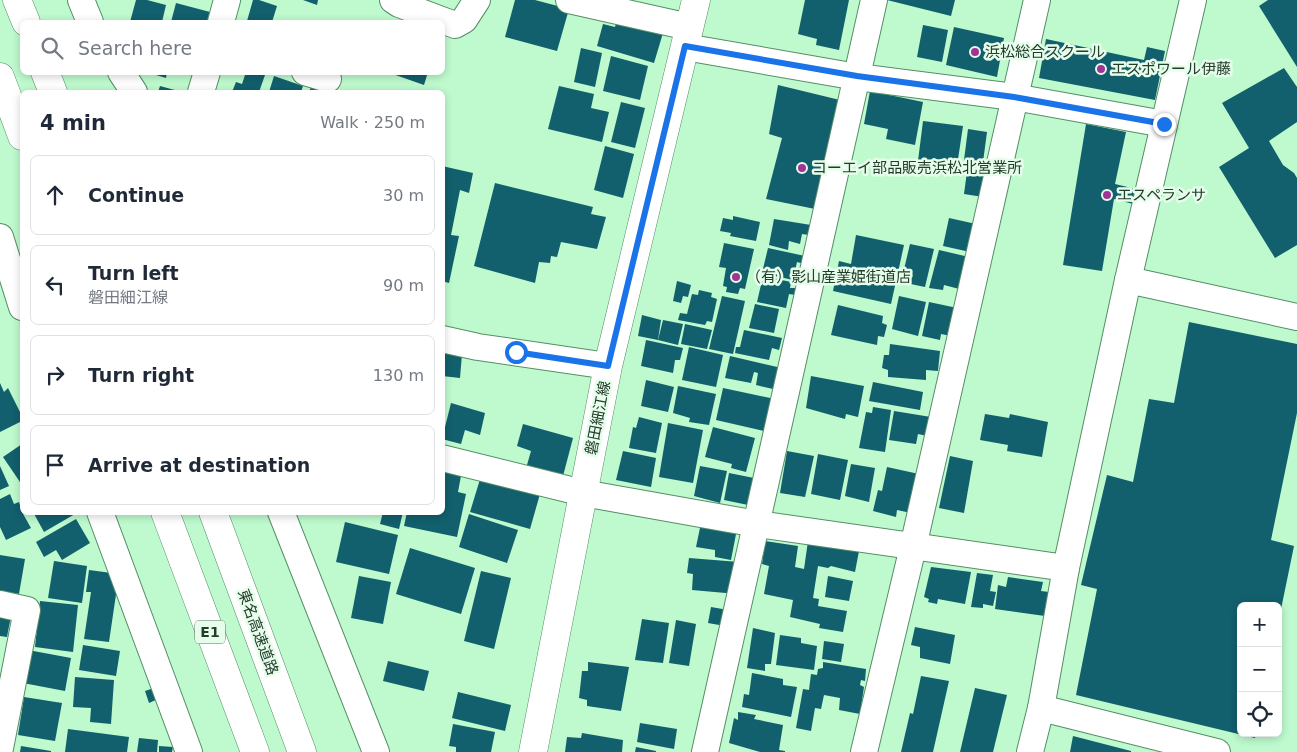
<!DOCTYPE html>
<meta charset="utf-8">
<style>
body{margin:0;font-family:"DejaVu Sans","Noto Sans JP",sans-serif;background:#f6f6f7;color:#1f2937}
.controls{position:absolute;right:15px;bottom:15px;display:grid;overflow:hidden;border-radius:8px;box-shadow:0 2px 8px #0003}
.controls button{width:45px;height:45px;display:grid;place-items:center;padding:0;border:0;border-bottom:1px solid #e0e1e3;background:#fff;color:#1f2937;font:25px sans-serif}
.stop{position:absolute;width:15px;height:15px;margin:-11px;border:4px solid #1a73e8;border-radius:50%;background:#fff}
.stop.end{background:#1a73e8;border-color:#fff;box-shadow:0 1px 5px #0008}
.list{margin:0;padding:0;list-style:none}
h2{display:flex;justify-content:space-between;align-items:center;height:65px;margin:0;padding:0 20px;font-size:21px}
h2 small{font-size:16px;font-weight:400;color:#747a83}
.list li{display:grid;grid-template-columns:32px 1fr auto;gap:15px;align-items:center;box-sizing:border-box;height:80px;margin:0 10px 10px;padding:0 10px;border:1px solid #e0e1e3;border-radius:8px}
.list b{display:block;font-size:19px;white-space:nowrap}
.list p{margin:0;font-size:16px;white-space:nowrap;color:#747a83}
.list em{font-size:16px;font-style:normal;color:#747a83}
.icon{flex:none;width:28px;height:28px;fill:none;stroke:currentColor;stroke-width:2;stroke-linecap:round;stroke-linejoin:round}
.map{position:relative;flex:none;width:1297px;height:752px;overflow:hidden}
.search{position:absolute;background:#fff;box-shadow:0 2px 8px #0003;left:20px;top:20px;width:425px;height:55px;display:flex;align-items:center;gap:12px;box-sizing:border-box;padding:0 18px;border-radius:8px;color:#747a83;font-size:19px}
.panel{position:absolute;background:#fff;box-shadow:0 2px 8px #0003;left:20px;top:90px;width:425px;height:425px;border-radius:8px}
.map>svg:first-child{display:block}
.building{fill:#125f6d}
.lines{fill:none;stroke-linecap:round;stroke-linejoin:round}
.minor-casing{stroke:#558e66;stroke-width:28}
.secondary-casing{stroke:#558e66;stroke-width:29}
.motorway-casing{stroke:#558e66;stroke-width:29}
.minor{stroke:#fff;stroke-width:26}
.secondary{stroke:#fff;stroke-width:28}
.motorway{stroke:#fff;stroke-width:28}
.route{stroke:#1a73e8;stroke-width:6}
.poi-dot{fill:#a03393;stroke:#e6fdeb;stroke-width:2}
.labels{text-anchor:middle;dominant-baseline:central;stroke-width:5;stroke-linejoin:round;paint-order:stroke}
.shield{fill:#e6fdeb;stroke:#5e7665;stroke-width:1}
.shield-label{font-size:14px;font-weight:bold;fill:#243c2b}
.poi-label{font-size:15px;fill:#243c2b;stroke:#e6fdeb;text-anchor:start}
.street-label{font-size:15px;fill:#243c2b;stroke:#e6fdeb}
</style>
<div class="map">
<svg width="1297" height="752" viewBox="0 0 1297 752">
<rect width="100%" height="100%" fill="#beface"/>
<g class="building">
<path d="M136 0H147L166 5 162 22H130Z"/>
<path d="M253 0H259L277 6 272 22H240V20L247 21Z"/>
<path d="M303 0H318L317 5Z"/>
<path d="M515 0H535L569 9 557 51 505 37Z"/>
<path d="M805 0H849L839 50 816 45 817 39 798 34Z"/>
<path d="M887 0H955L951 16Z"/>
<path d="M1268 0H1297V67L1259 6Z"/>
<path d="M176 3 210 12 207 22H171Z"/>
<path d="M617 20 663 33 654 63 597 46 603 24 615 27Z"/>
<path d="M923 25 948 30 942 62 917 57Z"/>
<path d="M954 27 1004 38 997 77 946 65Z"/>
<path d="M1046 39 1144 60 1147 47 1165 51 1155 100 1039 78Z"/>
<path d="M581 48 602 53 595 87 574 82Z"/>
<path d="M611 56 648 66 640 100 603 91Z"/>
<path d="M1284 68 1297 87V122L1269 141 1283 165 1294 173 1297 178V245L1275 258 1219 167 1249 148 1222 103Z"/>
<path d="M146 72H167L166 78Z"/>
<path d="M246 72H258L265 75 259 92H232L236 82 242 84Z"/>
<path d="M387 72H428L424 85Z"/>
<path d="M274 76 303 86 301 92H269Z"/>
<path d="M312 85 335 92H309Z"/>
<path d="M778 85 844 101 820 210 766 199 782 138 769 134Z"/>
<path d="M160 86 182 92H158Z"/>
<path d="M559 86 594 94 591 108 609 112 602 142 548 129Z"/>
<path d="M870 91 923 102 915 145 886 139 888 129 864 124Z"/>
<path d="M621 102 645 108 635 148 611 142Z"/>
<path d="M923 121 963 126 957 166 932 162V167L921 165 922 162 918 161Z"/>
<path d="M1086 124 1126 132 1115 184 1140 190 1137 205 1114 199 1102 271 1063 265Z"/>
<path d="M968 129 987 132 983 162 964 160Z"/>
<path d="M605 146 634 154 623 198 594 190Z"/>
<path d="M968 164 988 166 983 197 964 194Z"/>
<path d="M442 166 473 173 469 193 460 190 451 235 459 236 449 283 442 281Z"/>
<path d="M495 183 593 207 591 214 606 217 597 249 561 242 557 257 551 256 550 263 539 262 535 283 474 266Z"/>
<path d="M733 216 760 222 756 241 730 236 731 233 720 231 723 218 733 220Z"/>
<path d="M949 218 976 224 970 252 943 246Z"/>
<path d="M774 219 811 225 809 235 802 234 800 244 789 241 788 250 769 245Z"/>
<path d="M856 235 904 245 891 304 833 291 839 261 851 264Z"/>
<path d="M724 243 754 249 745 289 740 288 738 294 726 292 727 287 723 286 726 268 719 267Z"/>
<path d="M910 244 934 249 925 287 901 282Z"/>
<path d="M768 248 805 256 804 264 797 262 793 280 762 273Z"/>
<path d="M939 250 969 257 963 290 944 285 943 290 929 288Z"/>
<path d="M763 276 791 282 790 288H796L795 295 789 294 786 308 757 302Z"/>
<path d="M677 281 691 285 688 297 683 296 681 303 673 301Z"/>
<path d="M699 290 712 293 711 297 717 299 712 322 707 321 705 325 678 320 680 313 687 314 692 294 698 295Z"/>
<path d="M722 296 745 301 733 354 709 349Z"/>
<path d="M899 296 926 302 918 336 892 329Z"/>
<path d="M929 302 962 309 956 337 941 334 940 340 922 336Z"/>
<path d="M755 304 779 309 774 333 749 328Z"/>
<path d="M838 305 883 316 882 323 887 325 884 337 878 336 877 345 831 335Z"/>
<path d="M642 315 661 320 658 340 638 336Z"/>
<path d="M663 320 683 324 678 345 658 340Z"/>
<path d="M1189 322 1297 344V413L1271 540 1294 546 1279 619 1278 606H1241V733H1256L1255 738 1076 695 1097 589 1081 585 1107 475 1133 482 1149 399 1174 403Z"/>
<path d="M685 324 712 330 707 349 681 344Z"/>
<path d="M744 330 782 338 779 350 772 348 769 360 735 353 736 347H740Z"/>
<path d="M646 340 683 348 680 360H675L673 373 641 366Z"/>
<path d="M890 344 940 351 938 371 926 370V380L888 377V370L882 368 884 355H889Z"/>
<path d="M689 347 723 355 716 387 682 380Z"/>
<path d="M442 352 462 354 460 378 442 376Z"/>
<path d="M730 356 786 369 781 393 772 391 773 389 756 385 758 373 754 372 751 383 725 378Z"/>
<path d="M811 376 864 386 858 417 846 414 845 419 806 408Z"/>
<path d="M646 380 674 387 668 412 641 406Z"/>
<path d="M873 382 923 392 920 410 869 401Z"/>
<path d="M0 383 4 392 8 388 22 416V421L0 432Z"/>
<path d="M678 386 716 394 709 425 689 422 690 418 673 413Z"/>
<path d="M723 388 775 399 770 424H765L764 431 716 420Z"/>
<path d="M451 403 485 413 480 435 465 430 461 444 442 439Z"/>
<path d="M873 407 891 410 885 452 859 448 866 412 872 413Z"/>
<path d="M894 411 931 417 927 436 918 434 916 444 889 440Z"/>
<path d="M985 414 1009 418 1010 414 1048 422 1042 457 1007 451 1008 445 980 440Z"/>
<path d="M639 417 662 423 656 453 629 448 633 427 636 428Z"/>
<path d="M668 423 703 430 693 483 659 477Z"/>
<path d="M523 424 573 438 563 476 527 465 531 451 517 446Z"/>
<path d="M713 427 755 438 746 472 731 468 732 464 705 457Z"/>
<path d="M22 444V485L3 457Z"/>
<path d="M623 451 656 458 651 487 616 480Z"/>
<path d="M787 451 814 456 805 497 780 493Z"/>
<path d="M818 454 848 460 840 500 811 494Z"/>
<path d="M950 456 973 461 964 513 939 508Z"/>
<path d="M442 461 463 465 458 492 466 494 457 537 404 526 407 512H442Z"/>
<path d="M851 464 875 468 869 502 845 496Z"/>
<path d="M0 466 9 486 0 490Z"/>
<path d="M700 466 727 471 720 503 694 496Z"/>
<path d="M887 467 919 474 911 513 897 510 896 517 873 511 878 490 882 491Z"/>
<path d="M729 473 759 479 753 506 724 500Z"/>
<path d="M481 476 540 494 530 529 470 512Z"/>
<path d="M10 494 14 504 19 502 22 512 31 528 6 540 0 527V499Z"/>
<path d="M33 512H74L75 514 44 532Z"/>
<path d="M383 512H403L399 529 380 524Z"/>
<path d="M469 514 518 530 507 563 459 547Z"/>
<path d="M76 519 90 543 62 560 56 550 44 557 36 542Z"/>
<path d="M345 522 398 535 389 574 336 562Z"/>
<path d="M701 523 737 529 731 560 715 557V550L696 547Z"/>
<path d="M765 541 798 546 795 567 804 569 808 541 859 551 855 572 831 566 828 568 818 566 813 598 819 599 818 606 847 611 843 632 819 628 820 624 790 617 793 600 764 594 769 566 762 564Z"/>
<path d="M410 548 475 568 461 614 396 594Z"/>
<path d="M0 555 25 559 19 594 0 591Z"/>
<path d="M689 558 739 562 737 594 692 590 693 574 687 573Z"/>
<path d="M54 561 87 566 82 603 48 598Z"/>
<path d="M931 567 971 572 965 604 938 599 937 604 928 602 929 599 924 597Z"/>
<path d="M89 570 119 574 109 642 84 639 91 592H86Z"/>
<path d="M481 571 511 578 494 649 464 641Z"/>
<path d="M977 573 993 575 990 591 996 592 993 606 983 604V608L971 607Z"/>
<path d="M359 576 391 582 383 624 351 618Z"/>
<path d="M828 576 853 581 849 601 825 597Z"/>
<path d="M1008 577 1043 582 1041 591 1049 592 1045 616 995 609 998 585 1006 587Z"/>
<path d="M40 601 78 605 73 652 35 647Z"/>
<path d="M711 607 728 610 725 626 708 623Z"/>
<path d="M0 614 11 616 7 637 0 636Z"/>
<path d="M642 619 669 623 663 663 635 660Z"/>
<path d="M676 620 696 624 689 666 669 663Z"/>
<path d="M915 627 955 635 950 664 920 658V647L911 645Z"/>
<path d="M753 628 775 633 771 664H765V671L747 668Z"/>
<path d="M780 635 801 638V643L817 646 814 670 776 665Z"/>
<path d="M824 641 844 644 841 662 822 659Z"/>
<path d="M83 645 120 651 116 676 79 670Z"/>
<path d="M28 650 71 658 65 691 23 683Z"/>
<path d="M388 661 429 671 424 691 383 681Z"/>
<path d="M588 662 629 667 621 711 587 706V700L579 698 582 671H588Z"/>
<path d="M823 662 866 669 865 681 861 680 860 685 864 687 860 714 839 710 840 698 824 695 821 709 815 708 811 731 796 728 803 689 809 690 811 674 817 675 818 669 823 668Z"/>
<path d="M752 673 783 679V685L797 687 791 717 742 707 744 694 749 695Z"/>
<path d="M921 676 949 681 933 752H901L910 713 913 714Z"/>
<path d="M75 677 114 680 111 724 90 722 91 708 73 707Z"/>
<path d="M154 688 158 699 149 703 145 691Z"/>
<path d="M975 688 1007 695 993 752H960Z"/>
<path d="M458 692 511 705 505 731 452 718Z"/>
<path d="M24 697 62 703 55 741 18 735Z"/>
<path d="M738 712 756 715 754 719 783 725 779 750 785 751V752H760L729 743 734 718 738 720Z"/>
<path d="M640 723 677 729 674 749 637 742Z"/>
<path d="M453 724 495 732 491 752H456V747L449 746Z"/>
<path d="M68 729 129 737 127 752H65Z"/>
<path d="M582 733 623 740 622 752H565L567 737 581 738Z"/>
<path d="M1073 736 1131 751V752H1070Z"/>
<path d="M139 738 158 740 157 752H137Z"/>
<path d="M21 746 51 751V752H20Z"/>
<path d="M159 746 173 747 172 752H159Z"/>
<path d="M636 747 656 751V752H635Z"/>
</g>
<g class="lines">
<g class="minor-casing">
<g id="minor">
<path d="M81 0 90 22"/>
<path d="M393 0 399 4 455 25 464 20 477 0"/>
<path d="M569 0 689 27"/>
<path d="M221 22 227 0"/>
<path d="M685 47 857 77 1014 97 1164 124"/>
<path d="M121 72 134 92"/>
<path d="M305 72 328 79"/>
<path d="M201 92 207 72"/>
<path d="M0 237 22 307"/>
<path d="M1128 280 1297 317"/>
<path d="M442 339 478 347 608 366"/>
<path d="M442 458 583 493 757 524 1066 568"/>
<path d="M100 512 189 752"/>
<path d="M281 512 376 752"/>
<path d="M0 604 27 610 0 748"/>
<path d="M1041 708 1217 752"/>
<path d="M705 752 874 0"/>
<path d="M864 752 913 547 1037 0"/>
<path d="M1030 752 1041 708 1066 568 1128 280 1193 0"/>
</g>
</g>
<g class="secondary-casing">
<path id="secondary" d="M533 752 608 366 696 0"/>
</g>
<g class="motorway-casing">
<g id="motorway">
<path d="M17 0 26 22"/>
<path d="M45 72 53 92"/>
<path d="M0 77 22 136"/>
<path d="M165 512 255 752"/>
<path d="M213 512 302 752"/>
</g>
</g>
<use href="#minor" class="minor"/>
<use href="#secondary" class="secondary"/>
<use href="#motorway" class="motorway"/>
</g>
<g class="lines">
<path class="route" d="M516 352 608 366 685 46 857 76 1014 97 1164 124"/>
</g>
<g class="poi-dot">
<circle cx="975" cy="52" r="5"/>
<circle cx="1101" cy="69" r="5"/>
<circle cx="802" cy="168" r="5"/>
<circle cx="1107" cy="195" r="5"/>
<circle cx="736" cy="277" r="5"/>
</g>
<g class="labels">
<rect class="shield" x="195" y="620.5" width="30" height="23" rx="4"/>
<g class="shield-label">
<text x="210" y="632">E1</text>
</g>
<g class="poi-label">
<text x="985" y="52">浜松総合スクール</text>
<text x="1111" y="69">エスポワール伊藤</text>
<text x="812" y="168">コーエイ部品販売浜松北営業所</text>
<text x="1117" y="195">エスペランサ</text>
<text x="746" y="277">（有）影山産業姫街道店</text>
</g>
<g class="street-label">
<text transform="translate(598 418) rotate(-79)">磐田細江線</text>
<text transform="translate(258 632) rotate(70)">東名高速道路</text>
</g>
</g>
</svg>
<div class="controls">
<button>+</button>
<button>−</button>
<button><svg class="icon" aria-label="locate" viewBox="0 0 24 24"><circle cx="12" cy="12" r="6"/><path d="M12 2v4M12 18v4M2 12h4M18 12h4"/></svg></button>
</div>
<div class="stop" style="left:516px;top:352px"></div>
<div class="stop end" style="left:1164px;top:124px"></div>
<div class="search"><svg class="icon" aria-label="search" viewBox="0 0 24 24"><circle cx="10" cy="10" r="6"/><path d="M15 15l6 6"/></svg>Search here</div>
<section class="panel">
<h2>4 min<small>Walk · 250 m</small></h2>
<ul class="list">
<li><svg class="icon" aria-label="ahead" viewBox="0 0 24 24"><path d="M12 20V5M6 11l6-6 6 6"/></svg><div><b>Continue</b></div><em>30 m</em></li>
<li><svg class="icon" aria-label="left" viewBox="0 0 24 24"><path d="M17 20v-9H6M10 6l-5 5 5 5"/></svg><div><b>Turn left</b><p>磐田細江線</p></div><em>90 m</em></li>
<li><svg class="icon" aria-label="right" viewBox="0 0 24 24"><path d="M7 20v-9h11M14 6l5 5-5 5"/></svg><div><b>Turn right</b></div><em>130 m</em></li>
<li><svg class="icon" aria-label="arrive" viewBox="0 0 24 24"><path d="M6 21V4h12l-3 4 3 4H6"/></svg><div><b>Arrive at destination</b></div></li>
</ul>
</section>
</div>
